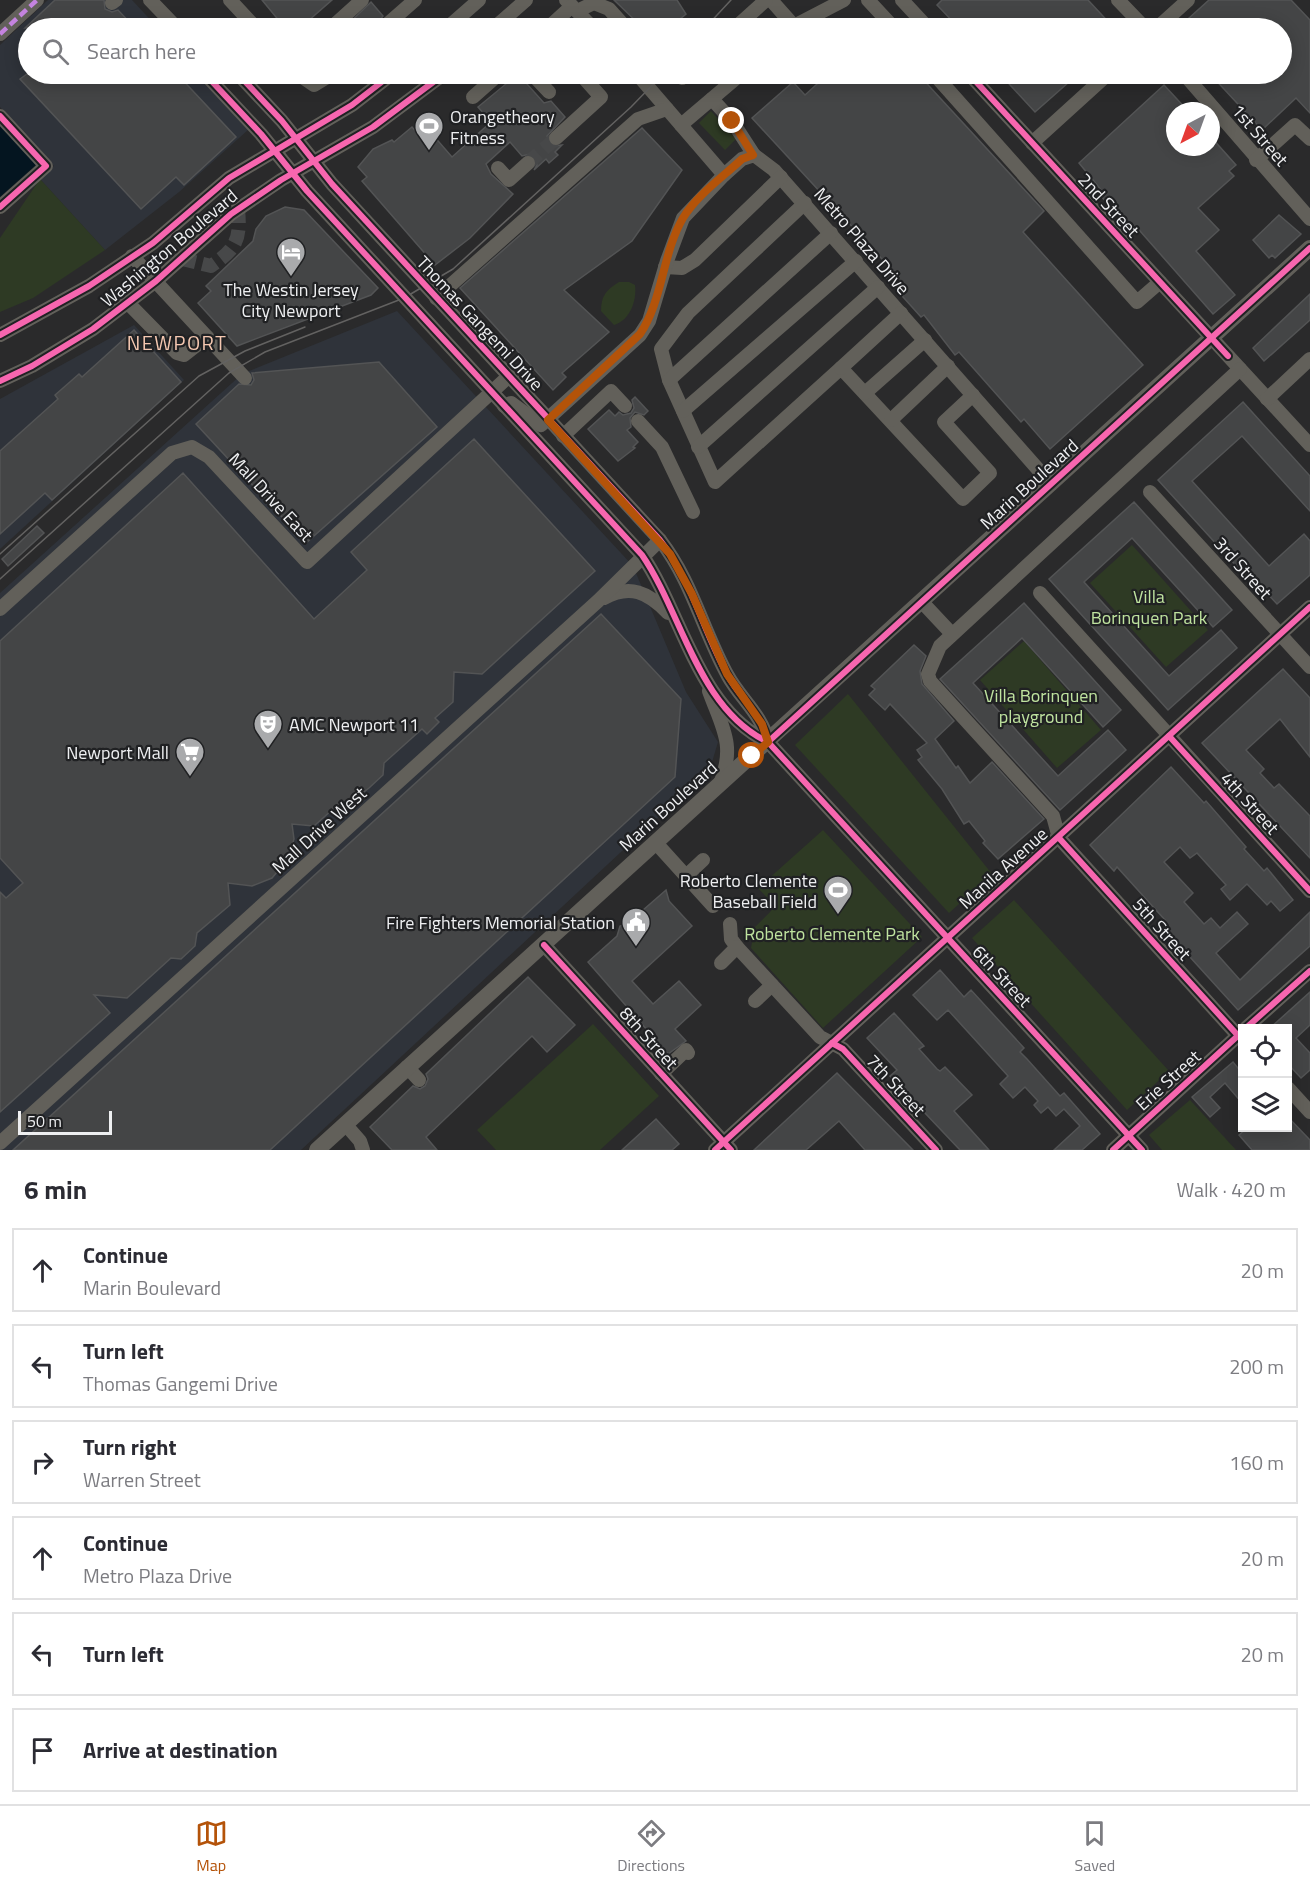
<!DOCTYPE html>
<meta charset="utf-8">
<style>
body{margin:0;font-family:"Titillium Web",sans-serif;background:#f7f7f7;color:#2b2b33}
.controls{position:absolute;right:18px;bottom:18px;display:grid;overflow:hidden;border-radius:0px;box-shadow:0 3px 15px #0003}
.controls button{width:54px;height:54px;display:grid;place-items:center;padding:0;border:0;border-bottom:2px solid #e1e1e2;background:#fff;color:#2b2b33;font:30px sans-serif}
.compass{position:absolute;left:1166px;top:102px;width:54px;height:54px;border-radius:50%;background:#fff;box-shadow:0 3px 15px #0003;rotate:221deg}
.scale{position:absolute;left:18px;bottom:15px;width:94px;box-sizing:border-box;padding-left:6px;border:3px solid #eeeff1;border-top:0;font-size:16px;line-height:21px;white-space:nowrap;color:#eeeff1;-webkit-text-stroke:4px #202123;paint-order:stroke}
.stop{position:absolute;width:18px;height:18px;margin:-14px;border:4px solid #b45309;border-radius:50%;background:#fff}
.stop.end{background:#b45309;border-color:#fff;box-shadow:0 2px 6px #0008}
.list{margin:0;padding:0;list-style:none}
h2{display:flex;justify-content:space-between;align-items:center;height:78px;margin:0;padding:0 24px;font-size:26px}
h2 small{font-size:20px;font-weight:400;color:#7c7c81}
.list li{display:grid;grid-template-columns:39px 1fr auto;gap:18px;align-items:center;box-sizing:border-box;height:84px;margin:0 12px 12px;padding:0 12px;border:2px solid #e1e1e2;border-radius:0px}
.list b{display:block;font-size:22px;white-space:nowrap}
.list p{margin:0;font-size:20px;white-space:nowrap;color:#7c7c81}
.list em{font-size:20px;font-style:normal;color:#7c7c81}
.icon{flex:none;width:33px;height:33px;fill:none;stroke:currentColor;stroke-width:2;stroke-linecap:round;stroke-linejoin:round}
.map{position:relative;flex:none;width:1310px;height:1150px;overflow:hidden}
.search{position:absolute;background:#fff;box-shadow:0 3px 15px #0003;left:18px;right:18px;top:18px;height:66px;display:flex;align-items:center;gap:15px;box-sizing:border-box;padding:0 21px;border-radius:33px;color:#7c7c81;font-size:22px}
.sheet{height:654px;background:#fff}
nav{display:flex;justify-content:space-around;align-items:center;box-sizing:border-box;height:84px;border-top:2px solid #e1e1e2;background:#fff;font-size:16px;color:#7c7c81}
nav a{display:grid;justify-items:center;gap:3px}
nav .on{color:#b45309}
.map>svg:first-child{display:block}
.built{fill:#2f333a}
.green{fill:#2e3a24}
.water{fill:#041520}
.building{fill:#444546;stroke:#535455;stroke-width:1.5}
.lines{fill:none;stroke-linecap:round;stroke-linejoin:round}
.minor-tunnel{stroke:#474849;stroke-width:14;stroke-dasharray:14 7;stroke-linecap:butt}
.minor{stroke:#62605a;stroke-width:14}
.major{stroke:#62605a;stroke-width:16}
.tram{stroke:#636261;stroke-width:1.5}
.quiet{stroke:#c483df;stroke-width:4.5;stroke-dasharray:9 4.5;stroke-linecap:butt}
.cycleway-casing{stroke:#202123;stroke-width:10}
.cycleway{stroke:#f766af;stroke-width:6}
.route{stroke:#b45309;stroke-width:8}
.labels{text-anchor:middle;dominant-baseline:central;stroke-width:4.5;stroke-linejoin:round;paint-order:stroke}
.poi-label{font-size:18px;fill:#eeeff1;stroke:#202123;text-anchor:end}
.street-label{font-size:18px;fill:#eeeff1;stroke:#202123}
.park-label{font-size:18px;fill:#bfe39f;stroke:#202123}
.neighbourhood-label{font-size:20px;letter-spacing:1.5px;fill:#f5c8b1;stroke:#202123}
</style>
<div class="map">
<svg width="1310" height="1150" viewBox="0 0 1310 1150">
<rect width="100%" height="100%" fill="#2a2a2b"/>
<g class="built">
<path d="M48 0H132L158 28H28V74H198L249 129 179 192 105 250 40 179 54 166 0 107V45Z"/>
<path d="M397 311 633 566 686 692 718 742 710 769 301 1150H0V593L242 374Z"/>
<path d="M134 325 184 380 0 549V399Z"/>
</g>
<g class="green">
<path d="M711 111 736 139 725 150 699 123Z"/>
<path d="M40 179 105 250 33 298 0 312V238Z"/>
<path d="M619 282H629L635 285C637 301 630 320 614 325L601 311C601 296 606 290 619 282Z"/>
<path d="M1132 545 1208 630 1166 667 1090 583Z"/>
<path d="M1024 641 1101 730 1057 768 980 680Z"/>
<path d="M848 694 992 874 949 913 795 745Z"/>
<path d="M823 830 922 937 823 1028 751 948 755 927 771 911V902L758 888Z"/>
<path d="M1014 900 1169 1071 1127 1110 972 938Z"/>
<path d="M593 1024 659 1096 600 1150H496L477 1130Z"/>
<path d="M1190 1100 1236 1150H1162L1149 1135Z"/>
</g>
<path class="water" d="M0 125 36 165 0 197Z"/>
<g class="building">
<path d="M55 0H104L105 9 112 12 118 10 135 28H25Z"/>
<path d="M262 0H332L300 28H285Z"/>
<path d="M614 0H677L686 14 669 28H643Z"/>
<path d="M942 0H1088L1114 28H959L937 5Z"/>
<path d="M1209 0H1291L1310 20V113L1296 98 1262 130 1210 74H1281V28H1178Z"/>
<path d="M371 2 383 16 374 28H344Z"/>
<path d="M27 74H177L236 137 184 185 176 177 141 209 20 79Z"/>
<path d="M518 74 544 103 551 101 565 117 547 136 553 146 562 145 555 152 558 155 549 163 546 159 534 170 537 165 535 157 530 154 522 156 510 142 486 164 491 174 513 194 470 238 435 265 362 181 367 177 358 167 373 149 392 140 394 142 412 127 418 134 426 127 452 157 491 122 478 107Z"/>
<path d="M828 74H918L1044 211 1023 232 1143 365 1050 449 1024 419 1021 422 959 352 955 355 924 315 921 317 886 278 893 271 752 118 793 82 805 95Z"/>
<path d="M1000 74H1078L1035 112Z"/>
<path d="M1164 85 1188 111H1175V147H1211V137L1236 165 1229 171 1234 176 1198 208 1219 230 1196 251 1235 295 1213 314 1140 231 1136 234 1099 194 1102 191 1079 163Z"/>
<path d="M642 128 682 170 632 241 564 290 609 332 562 373 566 377 553 390 460 288Z"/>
<path d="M285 207 304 210 378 288 371 295 237 346 198 303 211 291 206 286 253 241 256 229 266 216Z"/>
<path d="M1279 215 1301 234 1275 258 1272 255 1269 258 1253 240Z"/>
<path d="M1310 294V320L1264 361 1253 348Z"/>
<path d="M134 330 181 382 52 500 45 493 0 534V451L58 399 55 395 79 374 82 377Z"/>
<path d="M379 362 437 427 306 543 196 424 239 384 251 385 254 380 252 373Z"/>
<path d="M635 397 648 411 644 415 635 412 630 418 631 427 627 430 638 442 633 447 635 448 618 461 588 429 609 410 615 416 619 412 623 415 631 413 634 408 632 400Z"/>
<path d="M1243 402 1310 476V511L1242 436 1192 481 1269 566 1304 534 1310 541V575L1277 604 1263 589 1260 592 1158 480Z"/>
<path d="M474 439 595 571 482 674 454 672 453 702 435 718 439 722 427 734 422 729 384 763 383 775 369 788 346 806 342 801 314 826 292 824 294 839 288 859 272 878 252 886 228 883 230 905 197 933 195 946 181 959 171 958 127 998 94 995 110 1013 0 1112V892L6 898 23 883 0 858V641L183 473 314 619 367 570 351 552Z"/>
<path d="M1134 502 1232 610 1213 627 1132 538 1084 582 1169 676 1221 630 1237 648 1168 710 1049 579Z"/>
<path d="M37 526 44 533 8 566 2 559Z"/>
<path d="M1024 603 1121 710 1103 727 1022 638 973 683 1058 776 1108 730 1126 750 1060 810 940 679Z"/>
<path d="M601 614 681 699 675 777 270 1150H13Z"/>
<path d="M914 645 926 656 920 671 922 684 954 721 935 739 956 768 958 766 970 783 992 762 1044 819 998 859 983 843 985 841 969 821 964 824 942 789 918 760 922 757 917 750 927 743 890 704 885 710 869 695 875 689 871 686Z"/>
<path d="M1283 669 1310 698V757L1280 719 1246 750 1264 769 1260 773 1274 788 1279 784 1310 816V858L1202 743Z"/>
<path d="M1171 767 1204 803 1206 801 1246 847 1244 849 1264 871 1267 868 1293 900 1280 911 1271 901 1267 905 1247 884 1230 900 1221 889 1226 885 1197 853 1190 858 1180 847 1164 862 1193 893 1184 902 1204 924 1211 918 1220 928 1237 912 1248 924 1216 953 1240 980 1310 912V946L1238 1010 1160 924 1165 920 1146 899 1117 867 1114 871 1090 845Z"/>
<path d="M666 890 669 901 692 926 632 981 653 1004 679 981 701 1005 675 1029 686 1041 668 1054 588 962 617 936 620 926 627 924Z"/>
<path d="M940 970 964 997 971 990 1024 1048 1020 1052 1027 1059 1060 1096 1064 1093 1100 1134 1082 1150H1054L1080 1126 1064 1109 1056 1116 1048 1107 1041 1113 1034 1105 1038 1101 1025 1087 1013 1098 1000 1084 1008 1076 948 1010 937 1020 913 995Z"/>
<path d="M528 977 575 1025 547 1052 532 1036 426 1137 437 1150H392L370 1127 413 1086 420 1089 425 1086 428 1079 426 1074Z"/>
<path d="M1310 992V1025L1296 1038 1310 1053V1070L1301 1078 1287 1063V1029H1269Z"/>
<path d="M894 1013 924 1046 919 1049 937 1069 940 1071 945 1067 972 1095 954 1111 989 1150H960L890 1076 897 1070 867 1038Z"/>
<path d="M1233 1062 1242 1073V1103L1225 1083 1210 1097 1220 1108 1210 1117 1192 1097Z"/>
<path d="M837 1073 913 1150H865L839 1121 806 1150H754Z"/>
<path d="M1287 1116 1310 1140V1150H1252L1239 1135 1247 1128H1287Z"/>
<path d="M656 1119 679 1144 672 1150H622Z"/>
</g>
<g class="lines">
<g class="minor-tunnel">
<path d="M528 163 556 138"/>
<path d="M182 259 211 266C236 249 241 240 238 209"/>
</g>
<g class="minor">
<path d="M150 0 177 28"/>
<path d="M230 0 256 28"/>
<path d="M566 0 593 28"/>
<path d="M771 0 794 26 844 0"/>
<path d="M868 0 894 28"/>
<path d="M902 0 928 28"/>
<path d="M1118 0 1145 28"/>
<path d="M112 3 116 0"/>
<path d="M577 11 594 3 609 9 626 28"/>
<path d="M331 28 362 0"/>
<path d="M383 28 415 0"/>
<path d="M447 28 479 0"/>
<path d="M494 28 526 0"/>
<path d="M548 28 572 6"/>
<path d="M735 28 766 0"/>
<path d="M1157 28 1188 0"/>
<path d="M0 34 37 0"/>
<path d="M205 74 261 134 307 191 642 555C682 613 698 709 768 742L1142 1150"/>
<path d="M238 74 282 121 332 184 660 540C692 581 703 631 728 676 740 698 763 716 768 742"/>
<path d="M298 74 314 85 332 74"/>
<path d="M532 74 549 92"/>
<path d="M637 74 724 175 742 159 754 155 774 170 1051 484"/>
<path d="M934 74 1137 302 1160 282"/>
<path d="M969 74 1310 445"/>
<path d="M1184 74 1310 219"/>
<path d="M682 78 687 74"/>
<path d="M473 97 499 74"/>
<path d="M712 99 732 121 754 155"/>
<path d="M0 116 46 166 0 207"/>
<path d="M681 125 741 74"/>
<path d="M556 138 601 97 584 78"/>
<path d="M1032 143 1108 74"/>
<path d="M1256 160 1295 125 1310 139"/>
<path d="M498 168 509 180 528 163"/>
<path d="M805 203 688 313 661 349 669 380 715 482 841 368 963 499 990 473 944 422 973 395"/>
<path d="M132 256 245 378"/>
<path d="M665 267 682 268 695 260 781 177"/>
<path d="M436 298 638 119 667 109"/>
<path d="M128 303 177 353 184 355 207 337"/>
<path d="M0 335 89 286 153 243 229 178 352 105 392 74"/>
<path d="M841 368 901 313"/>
<path d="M1240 369 940 646 928 674 930 681 1053 816 1059 838 1242 1040"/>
<path d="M669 380 831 233"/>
<path d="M0 381 32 366 93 329 156 281 231 214 281 180 373 127 444 74"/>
<path d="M865 393 925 340"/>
<path d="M1267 399 1310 359"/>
<path d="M504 406 511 403 541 425 640 335 649 321 667 261 683 218 724 175"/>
<path d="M683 411 856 261"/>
<path d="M891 420 948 366"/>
<path d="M638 421 662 447 693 512"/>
<path d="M563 436 611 391 625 406"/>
<path d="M698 447 878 287"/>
<path d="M1150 492 1310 667"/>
<path d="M1040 593 1310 891"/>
<path d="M604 598C630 584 648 592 668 613"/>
<path d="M922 602 952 634"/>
<path d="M0 609 172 453 192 447 209 457 307 562 508 377"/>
<path d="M709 691C722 727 736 745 720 784"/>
<path d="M656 843 713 906"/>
<path d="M686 876 703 860"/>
<path d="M730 924 731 939 737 947 820 1037 843 1049 936 1150"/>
<path d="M544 945 731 1150"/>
<path d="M721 963 737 947"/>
<path d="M755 1001 772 985"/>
<path d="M1246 1028 1310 971"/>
<path d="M407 1067 419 1080"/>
<path d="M661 1074 686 1050 688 1053"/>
<path d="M1288 1088 1310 1112"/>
<path d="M346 1125 360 1141 363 1150"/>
<path d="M0 1143 598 601 660 540"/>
<path d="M715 1150 1310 607"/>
<path d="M1113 1150 1242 1032"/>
</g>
<path class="major" d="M317 1150 1310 248"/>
<g class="tram">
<path d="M705 28 731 0"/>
<path d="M0 554 199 376 245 351 305 327"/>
<path d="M0 579 229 373 265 352 404 298 453 269 631 107 663 74"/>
</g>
<path class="quiet" d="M0 34 37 0"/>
<g class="cycleway-casing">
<g id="cycleway">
<path d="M205 74 261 134 307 191 642 555C682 613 698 709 768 742L1142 1150"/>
<path d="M238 74 282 121 332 184 660 540C692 581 703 631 728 676 740 698 763 716 768 742"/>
<path d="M969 74 1228 356"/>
<path d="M0 116 46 166 0 207"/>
<path d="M0 335 89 286 153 243 229 178 352 105 392 74"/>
<path d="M0 381 32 366 93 329 156 281 231 214 281 180 373 127 444 74"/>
<path d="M1169 736 1310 891"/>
<path d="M768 742 1310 248"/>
<path d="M1059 838 1242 1040"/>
<path d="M544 945 731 1150"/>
<path d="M1246 1028 1310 971"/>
<path d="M832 1043 843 1049 936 1150"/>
<path d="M715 1150 1310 607"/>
<path d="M1113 1150 1242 1032"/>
</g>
</g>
<use href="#cycleway" class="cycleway"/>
</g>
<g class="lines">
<path class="route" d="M732 121 753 155 742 159C723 177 697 195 683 218 662 254 663 300 640 334L548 420 670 554 692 594 727 674 762 724 768 742 752 756"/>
</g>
<defs>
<g id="stadium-pin" transform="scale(1.5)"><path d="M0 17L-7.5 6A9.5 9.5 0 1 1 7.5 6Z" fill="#a9aaac" stroke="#202123"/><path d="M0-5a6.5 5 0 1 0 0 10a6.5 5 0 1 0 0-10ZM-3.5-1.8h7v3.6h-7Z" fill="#fff"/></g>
<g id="hotel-pin" transform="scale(1.5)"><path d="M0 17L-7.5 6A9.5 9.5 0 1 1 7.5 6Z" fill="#a9aaac" stroke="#202123"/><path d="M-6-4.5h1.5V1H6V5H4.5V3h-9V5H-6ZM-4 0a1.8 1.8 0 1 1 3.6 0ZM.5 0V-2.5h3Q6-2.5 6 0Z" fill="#fff"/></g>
<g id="theatre-pin" transform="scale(1.5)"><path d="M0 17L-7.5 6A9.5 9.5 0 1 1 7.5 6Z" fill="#a9aaac" stroke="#202123"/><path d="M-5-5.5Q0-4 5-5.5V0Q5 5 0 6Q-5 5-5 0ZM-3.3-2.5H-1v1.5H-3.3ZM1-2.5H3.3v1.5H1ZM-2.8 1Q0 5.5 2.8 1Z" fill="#fff"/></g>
<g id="supermarket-pin" transform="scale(1.5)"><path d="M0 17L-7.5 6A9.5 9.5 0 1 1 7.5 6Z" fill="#a9aaac" stroke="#202123"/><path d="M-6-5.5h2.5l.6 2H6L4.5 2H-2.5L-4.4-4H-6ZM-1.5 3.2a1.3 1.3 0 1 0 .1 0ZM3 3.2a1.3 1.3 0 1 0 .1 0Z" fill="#fff"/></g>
<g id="civic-pin" transform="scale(1.5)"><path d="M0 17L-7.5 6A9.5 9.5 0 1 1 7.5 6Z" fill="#a9aaac" stroke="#202123"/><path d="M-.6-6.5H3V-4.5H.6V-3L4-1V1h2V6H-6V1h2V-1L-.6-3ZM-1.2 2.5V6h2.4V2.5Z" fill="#fff"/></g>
</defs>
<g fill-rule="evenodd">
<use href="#stadium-pin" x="429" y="126"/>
<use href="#hotel-pin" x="291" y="252"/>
<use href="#theatre-pin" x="268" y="724"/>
<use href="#supermarket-pin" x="190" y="752"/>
<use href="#stadium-pin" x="838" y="890"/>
<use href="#civic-pin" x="636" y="922"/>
</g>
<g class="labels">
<g class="poi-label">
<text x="450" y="116" text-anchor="start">Orangetheory<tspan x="450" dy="21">Fitness</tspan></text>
<text x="291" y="289" text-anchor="middle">The Westin Jersey<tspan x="291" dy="21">City Newport</tspan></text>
<text x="289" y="724" text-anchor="start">AMC Newport 11</text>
<text x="169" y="752">Newport Mall</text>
<text x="817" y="880">Roberto Clemente<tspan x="817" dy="21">Baseball Field</tspan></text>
<text x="615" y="922">Fire Fighters Memorial Station</text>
</g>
<g class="street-label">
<text transform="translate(1260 135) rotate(49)">1st Street</text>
<text transform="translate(1109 205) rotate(47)">2nd Street</text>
<text transform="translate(862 241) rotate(49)">Metro Plaza Drive</text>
<text transform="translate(169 248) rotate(-40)">Washington Boulevard</text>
<text transform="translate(480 323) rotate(47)">Thomas Gangemi Drive</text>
<text transform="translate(1029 484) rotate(-42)">Marin Boulevard</text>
<text transform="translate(271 497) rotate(47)">Mall Drive East</text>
<text transform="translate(1243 568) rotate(48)">3rd Street</text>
<text transform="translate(1250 803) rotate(48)">4th Street</text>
<text transform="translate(668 806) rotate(-42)">Marin Boulevard</text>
<text transform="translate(319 830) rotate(-42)">Mall Drive West</text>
<text transform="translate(1003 868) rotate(-42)">Manila Avenue</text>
<text transform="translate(1162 929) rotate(48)">5th Street</text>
<text transform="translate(1002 976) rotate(47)">6th Street</text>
<text transform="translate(649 1038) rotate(48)">8th Street</text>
<text transform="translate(1168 1080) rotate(-42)">Erie Street</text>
<text transform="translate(896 1085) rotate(47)">7th Street</text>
</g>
<g class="park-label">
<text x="1149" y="596">Villa<tspan x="1149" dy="21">Borinquen Park</tspan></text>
<text x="1041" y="695">Villa Borinquen<tspan x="1041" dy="21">playground</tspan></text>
<text x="832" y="933">Roberto Clemente Park</text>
</g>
<g class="neighbourhood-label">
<text x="177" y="342">NEWPORT</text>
</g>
</g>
</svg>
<div class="controls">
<button><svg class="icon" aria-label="locate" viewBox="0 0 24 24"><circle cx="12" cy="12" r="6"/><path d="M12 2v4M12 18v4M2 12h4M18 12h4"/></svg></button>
<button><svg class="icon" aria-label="layers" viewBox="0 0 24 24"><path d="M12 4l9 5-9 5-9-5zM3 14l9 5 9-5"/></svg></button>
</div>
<svg class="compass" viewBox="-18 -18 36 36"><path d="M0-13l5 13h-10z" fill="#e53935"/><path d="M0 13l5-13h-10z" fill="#7c7c81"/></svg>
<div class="scale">50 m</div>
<div class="stop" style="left:752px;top:756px"></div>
<div class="stop end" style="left:732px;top:121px"></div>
<div class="search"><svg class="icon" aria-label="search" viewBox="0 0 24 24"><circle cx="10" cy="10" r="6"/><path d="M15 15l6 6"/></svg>Search here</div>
</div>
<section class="sheet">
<h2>6 min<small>Walk · 420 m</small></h2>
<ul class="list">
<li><svg class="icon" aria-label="ahead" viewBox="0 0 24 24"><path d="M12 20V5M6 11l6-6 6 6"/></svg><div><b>Continue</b><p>Marin Boulevard</p></div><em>20 m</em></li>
<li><svg class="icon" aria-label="left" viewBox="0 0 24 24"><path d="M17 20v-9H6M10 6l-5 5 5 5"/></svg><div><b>Turn left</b><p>Thomas Gangemi Drive</p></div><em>200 m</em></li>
<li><svg class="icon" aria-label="right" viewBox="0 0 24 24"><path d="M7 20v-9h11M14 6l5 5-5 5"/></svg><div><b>Turn right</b><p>Warren Street</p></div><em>160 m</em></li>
<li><svg class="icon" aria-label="ahead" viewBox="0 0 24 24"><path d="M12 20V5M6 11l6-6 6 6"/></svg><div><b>Continue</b><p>Metro Plaza Drive</p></div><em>20 m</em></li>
<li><svg class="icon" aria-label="left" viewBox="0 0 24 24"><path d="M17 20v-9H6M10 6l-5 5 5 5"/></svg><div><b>Turn left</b></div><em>20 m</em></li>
<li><svg class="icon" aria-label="arrive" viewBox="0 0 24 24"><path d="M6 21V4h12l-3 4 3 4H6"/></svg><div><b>Arrive at destination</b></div></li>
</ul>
</section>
<nav>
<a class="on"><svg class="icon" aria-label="map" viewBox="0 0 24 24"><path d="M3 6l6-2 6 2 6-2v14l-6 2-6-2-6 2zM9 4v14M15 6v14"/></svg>Map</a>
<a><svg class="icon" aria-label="directions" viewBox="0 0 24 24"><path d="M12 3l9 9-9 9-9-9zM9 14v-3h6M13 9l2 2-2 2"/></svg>Directions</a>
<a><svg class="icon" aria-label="saved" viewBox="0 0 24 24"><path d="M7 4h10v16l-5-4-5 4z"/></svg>Saved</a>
</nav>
